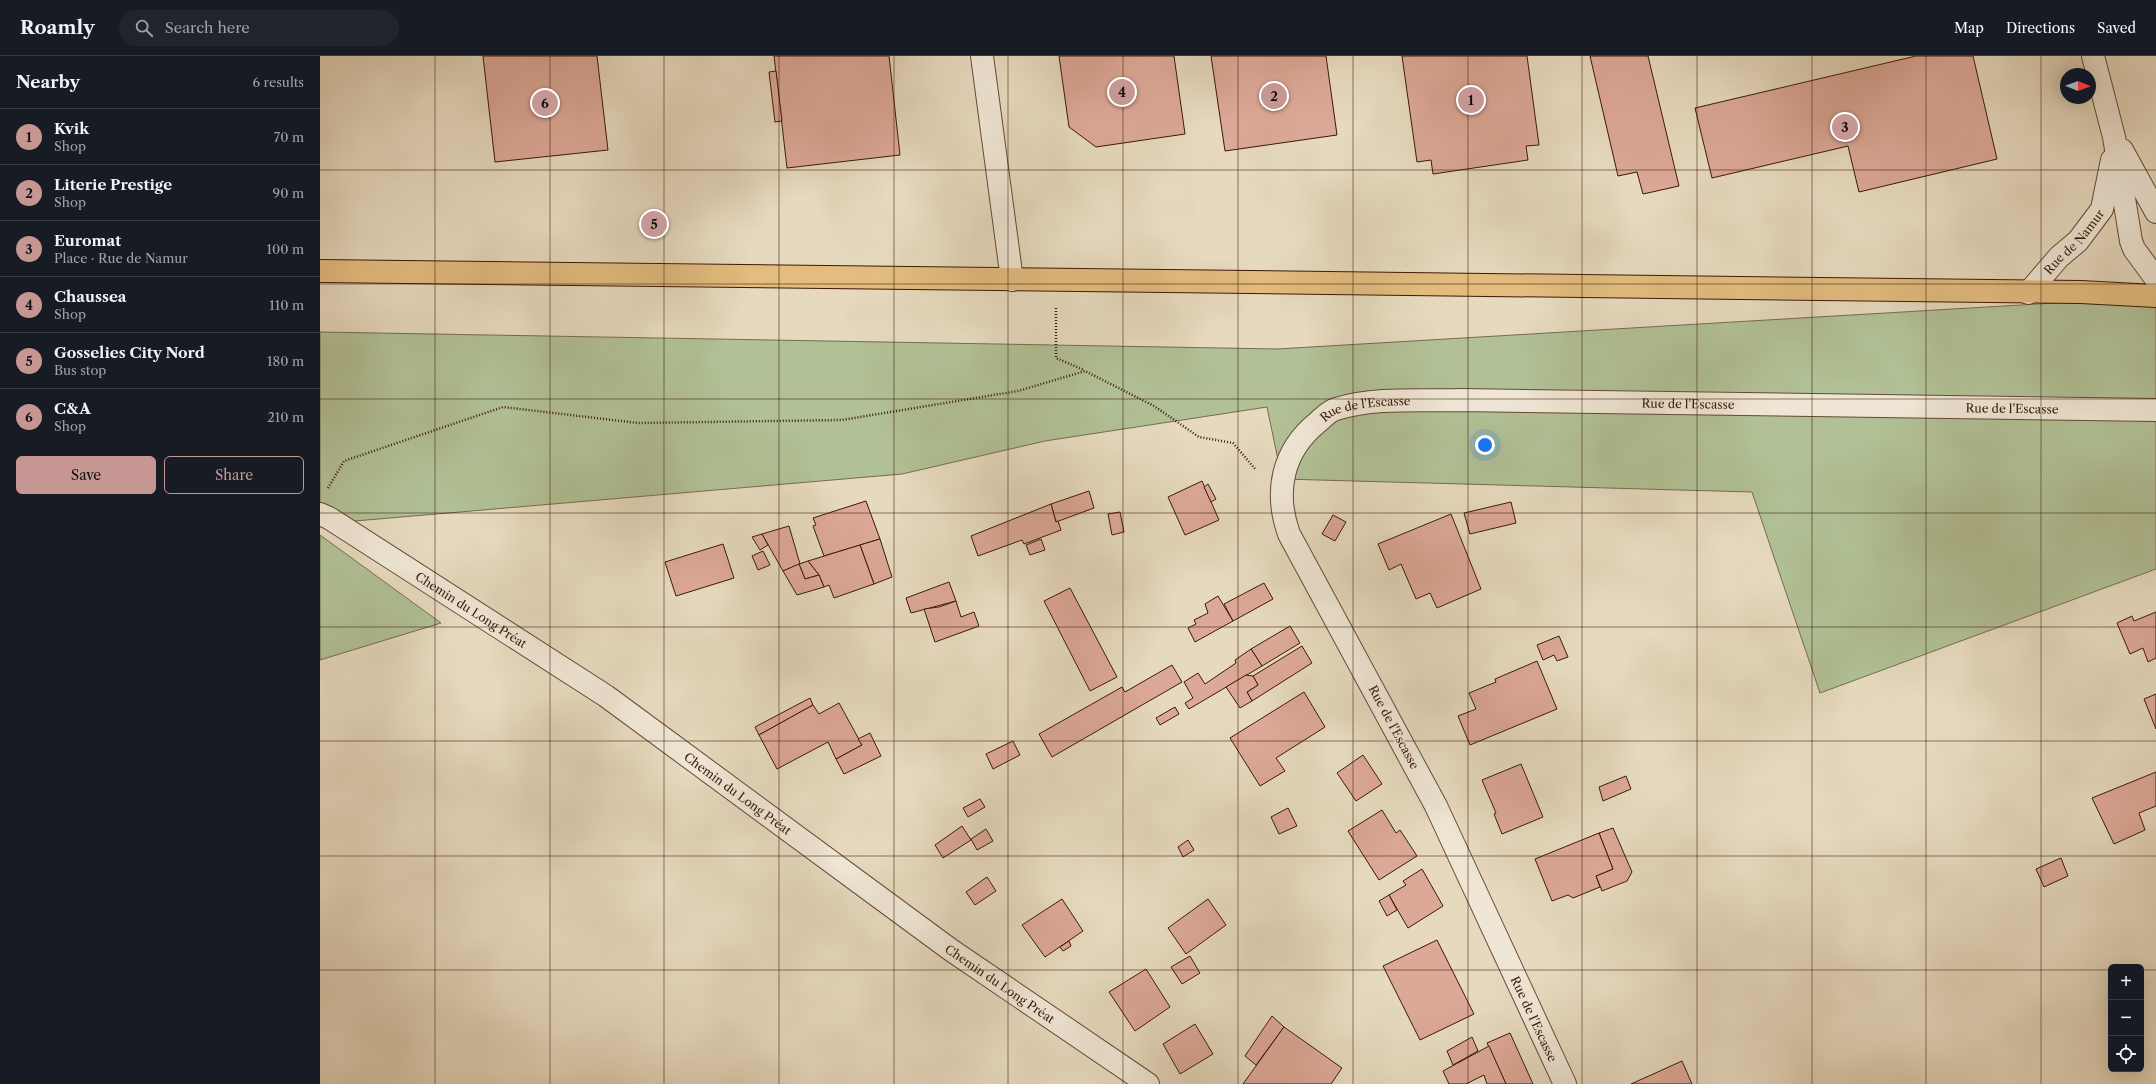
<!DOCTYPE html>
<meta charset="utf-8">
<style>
body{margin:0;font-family:"Libre Caslon Text",serif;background:#20242c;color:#f1f3f6}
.controls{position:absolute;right:12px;bottom:12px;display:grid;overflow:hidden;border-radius:6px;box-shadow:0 4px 16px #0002}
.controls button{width:36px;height:36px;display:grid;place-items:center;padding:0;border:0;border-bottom:1px solid #363941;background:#171b24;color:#f1f3f6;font:20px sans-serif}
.compass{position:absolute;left:1740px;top:12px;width:36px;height:36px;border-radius:50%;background:#171b24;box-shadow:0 4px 16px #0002;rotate:91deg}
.you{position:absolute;left:1165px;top:389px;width:14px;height:14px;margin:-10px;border:3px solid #fff;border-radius:50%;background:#1a73e8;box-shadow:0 0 0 6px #1a73e833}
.badge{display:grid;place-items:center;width:26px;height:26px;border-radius:50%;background:#c59692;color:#111;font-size:13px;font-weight:700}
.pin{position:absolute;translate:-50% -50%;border:2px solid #fff;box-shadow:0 1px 4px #0006}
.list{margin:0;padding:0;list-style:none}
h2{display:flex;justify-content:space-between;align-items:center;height:52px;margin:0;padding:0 16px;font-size:17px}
h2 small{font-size:13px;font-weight:400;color:#9ea1a6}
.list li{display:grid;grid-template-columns:26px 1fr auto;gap:12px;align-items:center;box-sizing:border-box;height:56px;padding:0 16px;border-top:1px solid #363941}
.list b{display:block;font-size:15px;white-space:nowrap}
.list p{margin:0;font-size:13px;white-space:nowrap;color:#9ea1a6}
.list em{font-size:13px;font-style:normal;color:#9ea1a6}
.actions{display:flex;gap:8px;padding:12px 16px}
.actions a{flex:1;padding:9px 0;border:1px solid #c59692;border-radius:6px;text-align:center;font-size:14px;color:#c59692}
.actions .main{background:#c59692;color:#111}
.icon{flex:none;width:22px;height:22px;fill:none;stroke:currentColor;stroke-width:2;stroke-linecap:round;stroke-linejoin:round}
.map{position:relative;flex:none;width:1836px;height:1028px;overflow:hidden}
header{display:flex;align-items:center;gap:24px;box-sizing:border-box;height:56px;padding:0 20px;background:#171b24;border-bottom:1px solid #363941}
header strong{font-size:19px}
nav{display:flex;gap:22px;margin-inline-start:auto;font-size:14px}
.search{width:280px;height:36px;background:#20242c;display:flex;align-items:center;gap:10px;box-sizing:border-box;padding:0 14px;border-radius:22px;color:#9ea1a6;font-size:15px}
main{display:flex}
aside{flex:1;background:#171b24}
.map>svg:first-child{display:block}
.green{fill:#b1c095;stroke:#766c4e}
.building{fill:#dca897;stroke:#3b1908}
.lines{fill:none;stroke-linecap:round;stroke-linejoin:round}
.minor-casing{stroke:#664936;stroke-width:24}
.major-casing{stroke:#3b1908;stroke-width:24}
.path{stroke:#3b1908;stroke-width:2.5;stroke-dasharray:1 2;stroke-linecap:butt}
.minor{stroke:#efe6d5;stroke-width:22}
.major{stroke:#e3bc7f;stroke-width:22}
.grid{fill:none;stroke:#3b1908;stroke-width:1;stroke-opacity:0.55}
.labels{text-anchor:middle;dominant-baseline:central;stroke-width:3;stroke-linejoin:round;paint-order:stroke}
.street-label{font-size:12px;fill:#3b1908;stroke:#efe6d5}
</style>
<header>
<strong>Roamly</strong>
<div class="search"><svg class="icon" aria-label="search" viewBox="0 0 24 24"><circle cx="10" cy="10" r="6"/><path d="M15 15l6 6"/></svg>Search here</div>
<nav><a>Map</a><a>Directions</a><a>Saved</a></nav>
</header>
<main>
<aside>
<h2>Nearby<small>6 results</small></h2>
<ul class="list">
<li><span class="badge">1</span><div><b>Kvik</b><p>Shop</p></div><em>70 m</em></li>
<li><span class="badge">2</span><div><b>Literie Prestige</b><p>Shop</p></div><em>90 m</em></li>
<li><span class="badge">3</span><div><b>Euromat</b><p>Place · Rue de Namur</p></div><em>100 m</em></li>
<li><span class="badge">4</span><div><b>Chaussea</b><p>Shop</p></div><em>110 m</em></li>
<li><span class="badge">5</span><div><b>Gosselies City Nord</b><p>Bus stop</p></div><em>180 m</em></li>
<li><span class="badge">6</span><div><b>C&amp;A</b><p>Shop</p></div><em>210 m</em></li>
</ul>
<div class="actions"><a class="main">Save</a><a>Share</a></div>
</aside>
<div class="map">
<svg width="1836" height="1028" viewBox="0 0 1836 1028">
<rect width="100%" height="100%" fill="#e6d9be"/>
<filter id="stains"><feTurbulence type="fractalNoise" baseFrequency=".005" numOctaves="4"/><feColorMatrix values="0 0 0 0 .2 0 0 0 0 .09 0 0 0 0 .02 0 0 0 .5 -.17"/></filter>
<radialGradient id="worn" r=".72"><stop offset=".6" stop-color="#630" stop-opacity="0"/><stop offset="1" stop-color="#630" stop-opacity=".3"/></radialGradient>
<g class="green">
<path d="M1836 241V513L1500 637 1432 436 962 423 947 351 725 385 582 418 0 468V276L957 293Z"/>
<path d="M0 479 121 567 0 604Z"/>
</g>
<g class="building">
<path d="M163 0H277L288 94 175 106Z"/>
<path d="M454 0H569L580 99 467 112Z"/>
<path d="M739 0H854L865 78 776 91 749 71Z"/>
<path d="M891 0H1006L1017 79 905 95Z"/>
<path d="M1082 0H1207L1219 89 1206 90 1208 104 1113 118 1111 104 1097 106Z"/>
<path d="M1270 0H1328L1359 130 1323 138 1317 116 1298 120Z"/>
<path d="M1596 0H1653L1677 103 1539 136 1528 90 1392 122 1375 52Z"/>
<path d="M456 15 462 65 455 66 449 16Z"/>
<path d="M882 425 899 464 865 479 848 441Z"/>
<path d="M888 428 896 443 891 446 884 431Z"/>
<path d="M769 435 774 452 736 466 731 448Z"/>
<path d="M546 445 560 483 504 500 493 470 496 469 493 462Z"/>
<path d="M1191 446 1196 467 1150 478 1144 457Z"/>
<path d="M731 448 736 466 738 465 741 474 704 488 702 484 658 500 651 480Z"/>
<path d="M800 456 804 476 792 479 788 458Z"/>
<path d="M1131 458 1161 533 1117 552 1110 537 1096 543 1081 508 1069 514 1058 488Z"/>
<path d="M1013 459 1026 466 1015 485 1002 478Z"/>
<path d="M469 470 480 508 463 515 442 478Z"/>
<path d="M442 478 448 489 440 494 432 481Z"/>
<path d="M560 483 572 521 554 528 540 489Z"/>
<path d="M721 483 725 494 710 499 706 489Z"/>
<path d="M403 488 414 522 356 540 345 506Z"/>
<path d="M540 489 554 528 514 542 509 529 504 531 499 519 488 505Z"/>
<path d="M443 495 450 509 438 514 432 500Z"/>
<path d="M488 505 499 519 485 523 479 508Z"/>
<path d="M479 508 485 523 499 519 504 531 477 539 463 515Z"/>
<path d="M629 526 636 545 591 557 586 542Z"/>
<path d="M944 527 953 543 913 565 904 548Z"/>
<path d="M750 532 797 621 770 635 724 545Z"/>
<path d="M898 540 913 565 875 586 868 572 876 568 874 564 888 557 885 548Z"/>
<path d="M636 545 641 561 654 556 659 570 615 586 604 553 619 551Z"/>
<path d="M1836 556V602L1828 606 1823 592 1810 598 1797 567 1812 560 1814 565Z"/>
<path d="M970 570 980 587 942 610 931 593Z"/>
<path d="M1239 580 1248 601 1237 605 1234 599 1223 604 1217 589Z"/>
<path d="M982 590 992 607 932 645 927 636 938 629 933 620Z"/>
<path d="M931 593 942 610 869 653 865 647 873 642 864 626 878 617 885 628 916 607 915 604Z"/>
<path d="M1217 605 1237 653 1150 689 1138 660 1156 653 1149 637 1176 626 1175 623Z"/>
<path d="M852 609 862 626 732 701 719 678 802 631 805 636Z"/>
<path d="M926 619 933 620 938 629 927 636 932 645 920 652 906 631Z"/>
<path d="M984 636 1005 671 956 702 965 715 940 730 910 682Z"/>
<path d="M1836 638V673L1824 643Z"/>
<path d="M490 642 493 649 439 679 435 671Z"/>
<path d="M519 647 542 689 516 703 508 686 457 713 439 679 493 649 499 658Z"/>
<path d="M855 651 859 658 840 669 836 662Z"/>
<path d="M550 677 561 700 524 718 516 703 542 689 538 683Z"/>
<path d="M693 685 700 699 673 713 666 698Z"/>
<path d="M1043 699 1062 728 1036 745 1017 717Z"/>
<path d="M1201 708 1223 761 1182 778 1174 758 1176 757 1162 724Z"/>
<path d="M1836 716V750L1819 757 1825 774 1794 788 1772 742Z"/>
<path d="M1306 720 1311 733 1283 745 1279 731Z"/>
<path d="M660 743 665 751 648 761 643 752Z"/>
<path d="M968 752 977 770 959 778 951 761Z"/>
<path d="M1062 754 1076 777 1080 774 1097 800 1059 824 1028 775Z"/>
<path d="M642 770 651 784 623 802 615 789Z"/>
<path d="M1293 772 1312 816 1307 825 1282 835 1276 820 1293 813 1279 777Z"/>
<path d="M666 773 673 785 657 794 651 783Z"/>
<path d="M1279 777 1293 813 1276 820 1280 831 1253 842 1248 839 1232 845 1215 803Z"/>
<path d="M868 784 874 794 863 801 858 791Z"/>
<path d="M1741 802 1748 820 1724 831 1716 813Z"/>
<path d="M1102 813 1123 850 1088 872 1069 839 1086 829 1083 825Z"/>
<path d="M667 821 676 835 655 849 646 836Z"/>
<path d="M1069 839 1077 854 1067 860 1059 845Z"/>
<path d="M742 843 763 875 725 901 702 869Z"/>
<path d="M888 843 906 869 866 898 848 872Z"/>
<path d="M1117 884 1154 958 1100 984 1063 910Z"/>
<path d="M749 885 751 890 743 895 740 891Z"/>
<path d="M870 900 880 917 862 928 851 911Z"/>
<path d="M826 913 850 951 815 975 789 936Z"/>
<path d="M952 960 964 971 936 1009 925 1000Z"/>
<path d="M875 968 893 998 860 1018 843 988Z"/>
<path d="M964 971 1022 1012 1011 1028H923Z"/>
<path d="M1190 977 1213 1028H1186L1167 987Z"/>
<path d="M1152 981 1158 995 1133 1009 1127 995Z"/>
<path d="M1169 990 1186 1028H1167L1164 1019 1146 1028H1129L1123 1015Z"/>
<path d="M1362 1005 1372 1028H1311Z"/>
</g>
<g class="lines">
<g class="minor-casing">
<g id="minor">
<path d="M662 0 692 224"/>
<path d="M1773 0 1794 81 1811 185 1814 193 1836 223"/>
<path d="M1802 94 1836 156"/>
<path id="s1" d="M1708 237 1739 201 1758 185 1782 153 1792 104"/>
<path id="s2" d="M0 458 9 462 286 640 631 894 828 1028"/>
<path id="s3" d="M1245 1028 1116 750 969 478C954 436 962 395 998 366 1004 361 1009 355 1016 353 1056 341 1099 345 1141 344L1836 354"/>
</g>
</g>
<g class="major-casing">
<path id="major" d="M0 215 1761 236 1836 240"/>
</g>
<g class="path">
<path d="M736 252V302L764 314"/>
<path d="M8 432 24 405 183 351 318 367 522 364 698 335 765 315 834 350 879 381 913 387 936 414"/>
</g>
<use href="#minor" class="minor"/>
<use href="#major" class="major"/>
</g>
<path class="grid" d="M115 0V1028M230 0V1028M344 0V1028M459 0V1028M574 0V1028M688 0V1028M803 0V1028M918 0V1028M1033 0V1028M1148 0V1028M1262 0V1028M1377 0V1028M1492 0V1028M1606 0V1028M1721 0V1028M0 114H1836M0 228H1836M0 343H1836M0 457H1836M0 571H1836M0 685H1836M0 800H1836M0 914H1791M1821 914H1836"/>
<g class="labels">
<g class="street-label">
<text stroke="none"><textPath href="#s1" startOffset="69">Rue de Namur</textPath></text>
<text stroke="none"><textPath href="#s3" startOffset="1115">Rue de l'Escasse</textPath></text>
<text stroke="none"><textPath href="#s3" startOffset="1439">Rue de l'Escasse</textPath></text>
<text stroke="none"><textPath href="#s3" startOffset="791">Rue de l'Escasse</textPath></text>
<text stroke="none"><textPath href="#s2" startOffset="179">Chemin du Long Préat</textPath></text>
<text transform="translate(1074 671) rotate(62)">Rue de l'Escasse</text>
<text stroke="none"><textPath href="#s2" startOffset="503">Chemin du Long Préat</textPath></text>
<text stroke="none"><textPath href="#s2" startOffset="827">Chemin du Long Préat</textPath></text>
<text transform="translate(1214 963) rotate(65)">Rue de l'Escasse</text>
</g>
</g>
<rect width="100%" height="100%" filter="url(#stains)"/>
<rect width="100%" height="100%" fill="url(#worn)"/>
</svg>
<div class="controls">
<button>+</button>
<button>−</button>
<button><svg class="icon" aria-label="locate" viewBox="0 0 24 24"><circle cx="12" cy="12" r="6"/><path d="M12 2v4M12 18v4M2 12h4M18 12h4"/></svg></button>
</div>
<svg class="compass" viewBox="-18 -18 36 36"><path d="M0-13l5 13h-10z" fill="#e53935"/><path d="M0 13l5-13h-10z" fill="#9ea1a6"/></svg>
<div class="you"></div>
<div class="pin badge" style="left:1151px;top:44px">1</div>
<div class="pin badge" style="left:954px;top:40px">2</div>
<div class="pin badge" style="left:1525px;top:71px">3</div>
<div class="pin badge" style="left:802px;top:36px">4</div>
<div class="pin badge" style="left:334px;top:168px">5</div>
<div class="pin badge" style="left:225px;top:47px">6</div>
</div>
</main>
